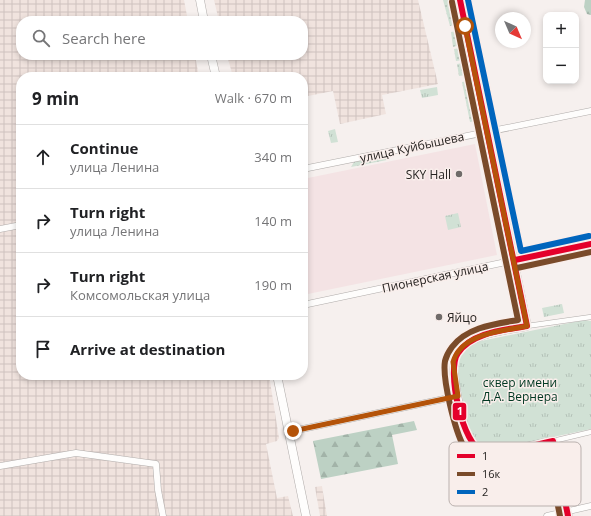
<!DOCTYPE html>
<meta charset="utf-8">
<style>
body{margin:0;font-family:"Open Sans",sans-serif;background:#f6f6f6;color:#202124}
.controls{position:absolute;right:12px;top:12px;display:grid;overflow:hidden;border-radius:8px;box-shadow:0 2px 6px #0003}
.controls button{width:36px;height:36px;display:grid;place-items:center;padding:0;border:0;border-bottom:1px solid #e0e0e0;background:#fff;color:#202124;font:20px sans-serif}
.compass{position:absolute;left:495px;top:12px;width:36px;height:36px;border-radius:50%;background:#fff;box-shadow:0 2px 6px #0003;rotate:136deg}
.stop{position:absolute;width:12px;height:12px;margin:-9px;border:3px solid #b45309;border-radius:50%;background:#fff}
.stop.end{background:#b45309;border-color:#fff;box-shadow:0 1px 4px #0008}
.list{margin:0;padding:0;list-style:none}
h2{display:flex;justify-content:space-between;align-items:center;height:52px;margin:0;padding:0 16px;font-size:17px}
h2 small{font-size:13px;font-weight:400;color:#757577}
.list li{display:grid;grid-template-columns:26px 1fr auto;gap:12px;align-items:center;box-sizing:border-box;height:64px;padding:0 16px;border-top:1px solid #e0e0e0}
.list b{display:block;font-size:15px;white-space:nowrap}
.list p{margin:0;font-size:13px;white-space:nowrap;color:#757577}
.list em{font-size:13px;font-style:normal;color:#757577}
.icon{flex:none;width:22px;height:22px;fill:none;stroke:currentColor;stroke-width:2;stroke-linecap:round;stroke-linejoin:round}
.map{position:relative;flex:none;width:591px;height:516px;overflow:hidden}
.search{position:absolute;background:#fff;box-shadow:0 2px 6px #0003;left:16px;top:16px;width:292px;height:44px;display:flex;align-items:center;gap:10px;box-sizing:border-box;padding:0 14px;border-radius:16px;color:#757577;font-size:15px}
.panel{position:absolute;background:#fff;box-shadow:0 2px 6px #0003;left:16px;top:72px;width:292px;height:308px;border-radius:16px}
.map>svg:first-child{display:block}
.commercial{fill:#f4e3e4}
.industrial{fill:url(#industrial-grid)}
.grass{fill:url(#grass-dots)}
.forest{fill:url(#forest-firs)}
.park{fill:url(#park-tufts)}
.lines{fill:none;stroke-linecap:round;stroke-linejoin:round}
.pedestrian-casing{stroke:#b0acaa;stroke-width:5.5}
.minor-casing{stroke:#b0acaa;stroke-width:7}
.tertiary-casing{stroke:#b0acaa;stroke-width:9}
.pedestrian{stroke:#fefdfc;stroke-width:4.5}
.minor{stroke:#fefdfc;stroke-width:6}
.tertiary{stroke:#fefdfc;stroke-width:8}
.bus-1-casing{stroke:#f9eeeb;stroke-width:9}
.bus-2-casing{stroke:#f9eeeb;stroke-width:9}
.bus-3-casing{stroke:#f9eeeb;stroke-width:9}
.bus-1{stroke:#e4002b;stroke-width:6}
.bus-2{stroke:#7a4b2a;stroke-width:6}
.bus-3{stroke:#0065bd;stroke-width:6}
.route{stroke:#b45309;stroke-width:5}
.poi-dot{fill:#6f6b69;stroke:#f9eeeb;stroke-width:1.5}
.labels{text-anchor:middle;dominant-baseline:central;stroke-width:3;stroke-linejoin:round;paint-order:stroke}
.street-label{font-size:12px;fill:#262321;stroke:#f9eeeb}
.poi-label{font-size:12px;fill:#262321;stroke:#f9eeeb;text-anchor:end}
.park-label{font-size:12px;fill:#003822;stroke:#f9eeeb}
.key{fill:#f9eeeb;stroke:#bab1ae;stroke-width:1}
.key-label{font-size:11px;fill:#262321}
.line-badge{stroke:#f9eeeb;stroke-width:1.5}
.badge-label{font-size:11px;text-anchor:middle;font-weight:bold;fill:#fff}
</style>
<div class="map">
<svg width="591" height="516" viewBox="0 0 591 516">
<defs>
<pattern id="industrial-grid" width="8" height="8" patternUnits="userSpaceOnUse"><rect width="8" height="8" fill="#f0e3de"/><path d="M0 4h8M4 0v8" fill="none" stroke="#cec2be"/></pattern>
<pattern id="grass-dots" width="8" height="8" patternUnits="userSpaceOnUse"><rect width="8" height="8" fill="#d1e1d5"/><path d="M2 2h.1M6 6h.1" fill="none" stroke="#b3c1b7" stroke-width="1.8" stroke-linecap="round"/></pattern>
<pattern id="forest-firs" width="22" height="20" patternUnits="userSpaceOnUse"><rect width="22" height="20" fill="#bdd1c4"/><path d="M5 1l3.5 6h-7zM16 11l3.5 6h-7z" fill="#a2b3a8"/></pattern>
<pattern id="park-tufts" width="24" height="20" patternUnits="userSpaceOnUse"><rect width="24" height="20" fill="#d1e1d5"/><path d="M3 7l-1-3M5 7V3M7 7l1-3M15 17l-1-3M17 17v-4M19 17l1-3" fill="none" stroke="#b3c1b7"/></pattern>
</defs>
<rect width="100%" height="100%" fill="#f6f0ee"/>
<path class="commercial" d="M475 144 497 255 303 295V179Z"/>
<g class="industrial">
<path d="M0 0H184L188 21H21V55H195L199 77H21V375H269L279 438 277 441 266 444 277 498 288 496 293 516H0Z"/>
<path d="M214 0H418L438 84 382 95 386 114 340 124 333 91 303 97V77H233L227 55H303V21H219Z"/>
<path d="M322 486 324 499 327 516H320L315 487Z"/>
</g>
<g class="grass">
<path d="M443 0H450L456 25 450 26Z"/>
<path d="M460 29 462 31 471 76 469 75Z"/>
<path d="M457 31 460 45 453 47 451 32Z"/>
<path d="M460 48 463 60 456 61 454 49Z"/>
<path d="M463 63 466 75 459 76 457 64Z"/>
<path d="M470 80H473L481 120 478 121Z"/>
<path d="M467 81 475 121 470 122 462 82Z"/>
<path d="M485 141 500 214 498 215 483 142Z"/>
<path d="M385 156 387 160 351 167 354 162Z"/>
<path d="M513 213 519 244H517L511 215Z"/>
<path d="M498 217H501L508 248H505Z"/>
</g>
<g class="forest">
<path d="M585 0H591V15L587 14 584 7Z"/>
<path d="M414 421 417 430 392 435 398 464 321 479 313 441Z"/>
</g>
<g class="park">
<path d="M437 87 438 95 422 98 420 90Z"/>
<path d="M335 129 338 142 331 143 328 131Z"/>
<path d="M458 213 461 227 448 230 445 216Z"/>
<path d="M562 304 564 313 544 317 542 308Z"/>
<path d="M584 320 591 321V429L492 450 482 448 475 443 468 427 456 364 460 352 476 342Z"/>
</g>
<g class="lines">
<g class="pedestrian-casing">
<g id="pedestrian">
<path d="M527 326 591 317"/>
<path d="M553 441 591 432"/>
</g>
</g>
<g class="minor-casing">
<g id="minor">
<path d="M303 169 591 111"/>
<path d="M0 229 21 225"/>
<path d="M303 305 515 260"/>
<path d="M288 432 458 396"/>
<path d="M0 466 76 453 156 464 158 490 163 516"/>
<path d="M547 516 591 506"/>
</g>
</g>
<g class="tertiary-casing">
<g id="tertiary">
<path d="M200 0 204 21"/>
<path d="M460 0 527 326C502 331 462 333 453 362 454 381 461 427 471 442 474 447 480 452 486 453 498 454 538 444 553 441L568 516"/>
<path d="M211 55 216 77"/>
<path d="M515 260 591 244"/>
<path d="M277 375 306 516"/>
</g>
</g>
<use href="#pedestrian" class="pedestrian"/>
<use href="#minor" class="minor"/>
<use href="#tertiary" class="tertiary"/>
<g class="bus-1-casing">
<g id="bus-1">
<path d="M460 0 527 326C505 330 472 332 458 353 446 369 462 446 484 453 498 456 538 444 553 441L568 516"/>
<path d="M515 260 591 244"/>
</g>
</g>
<g class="bus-2-casing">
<g id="bus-2">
<path d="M452 2 518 320C495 324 467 327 452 347 449 351 446 357 445 361 442 379 455 431 464 447 468 453 474 458 481 460 497 465 530 454 547 451L560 516"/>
<path d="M517 268 591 252"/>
</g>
</g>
<g class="bus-3-casing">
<path id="bus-3" d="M468 0 521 251 589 236"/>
</g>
<use href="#bus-1" class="bus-1"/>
<use href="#bus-2" class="bus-2"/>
<use href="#bus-3" class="bus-3"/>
</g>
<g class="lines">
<path class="route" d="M293 431 458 396 453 362C461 333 503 331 527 326L465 26"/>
</g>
<g class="poi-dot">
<circle cx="459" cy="174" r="4"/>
<circle cx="439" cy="317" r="4"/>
</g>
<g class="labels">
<g class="street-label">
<text transform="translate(412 147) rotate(-12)">улица Куйбышева</text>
<text transform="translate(435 277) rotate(-12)">Пионерская улица</text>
</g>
<g class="poi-label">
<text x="451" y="174">SKY Hall</text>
<text x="447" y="317" text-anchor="start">Яйцо</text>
</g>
<g class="park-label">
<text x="520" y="382">сквер имени<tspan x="520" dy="14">Д.А. Вернера</tspan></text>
</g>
</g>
<rect x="449" y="442" width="132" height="64" rx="6" class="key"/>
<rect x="457" y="454" width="18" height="4" fill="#e4002b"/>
<rect x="457" y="472" width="18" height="4" fill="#7a4b2a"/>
<rect x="457" y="490" width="18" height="4" fill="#0065bd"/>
<g class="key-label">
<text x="482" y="460">1</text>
<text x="482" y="478">16к</text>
<text x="482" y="496">2</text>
</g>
<rect class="line-badge" x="452" y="402" width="15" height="19" rx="4" fill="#e4002b"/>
<g class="badge-label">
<text x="460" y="415">1</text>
</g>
</svg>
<div class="controls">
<button>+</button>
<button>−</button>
</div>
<svg class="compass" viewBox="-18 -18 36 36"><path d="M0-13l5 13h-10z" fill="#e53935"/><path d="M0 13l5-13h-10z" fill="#757577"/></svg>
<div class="stop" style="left:465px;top:26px"></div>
<div class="stop end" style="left:293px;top:431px"></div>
<div class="search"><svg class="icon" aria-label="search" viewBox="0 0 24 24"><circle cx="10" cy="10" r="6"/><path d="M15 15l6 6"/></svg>Search here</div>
<section class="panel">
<h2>9 min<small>Walk · 670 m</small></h2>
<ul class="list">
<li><svg class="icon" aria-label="ahead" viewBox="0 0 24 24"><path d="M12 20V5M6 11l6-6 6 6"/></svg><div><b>Continue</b><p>улица Ленина</p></div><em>340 m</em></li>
<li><svg class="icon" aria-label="right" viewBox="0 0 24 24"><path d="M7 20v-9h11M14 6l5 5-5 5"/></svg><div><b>Turn right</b><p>улица Ленина</p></div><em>140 m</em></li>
<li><svg class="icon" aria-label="right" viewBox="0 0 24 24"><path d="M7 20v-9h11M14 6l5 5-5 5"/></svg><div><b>Turn right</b><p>Комсомольская улица</p></div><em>190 m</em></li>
<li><svg class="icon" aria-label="arrive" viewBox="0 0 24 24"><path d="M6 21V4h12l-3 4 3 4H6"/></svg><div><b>Arrive at destination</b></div></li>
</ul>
</section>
</div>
